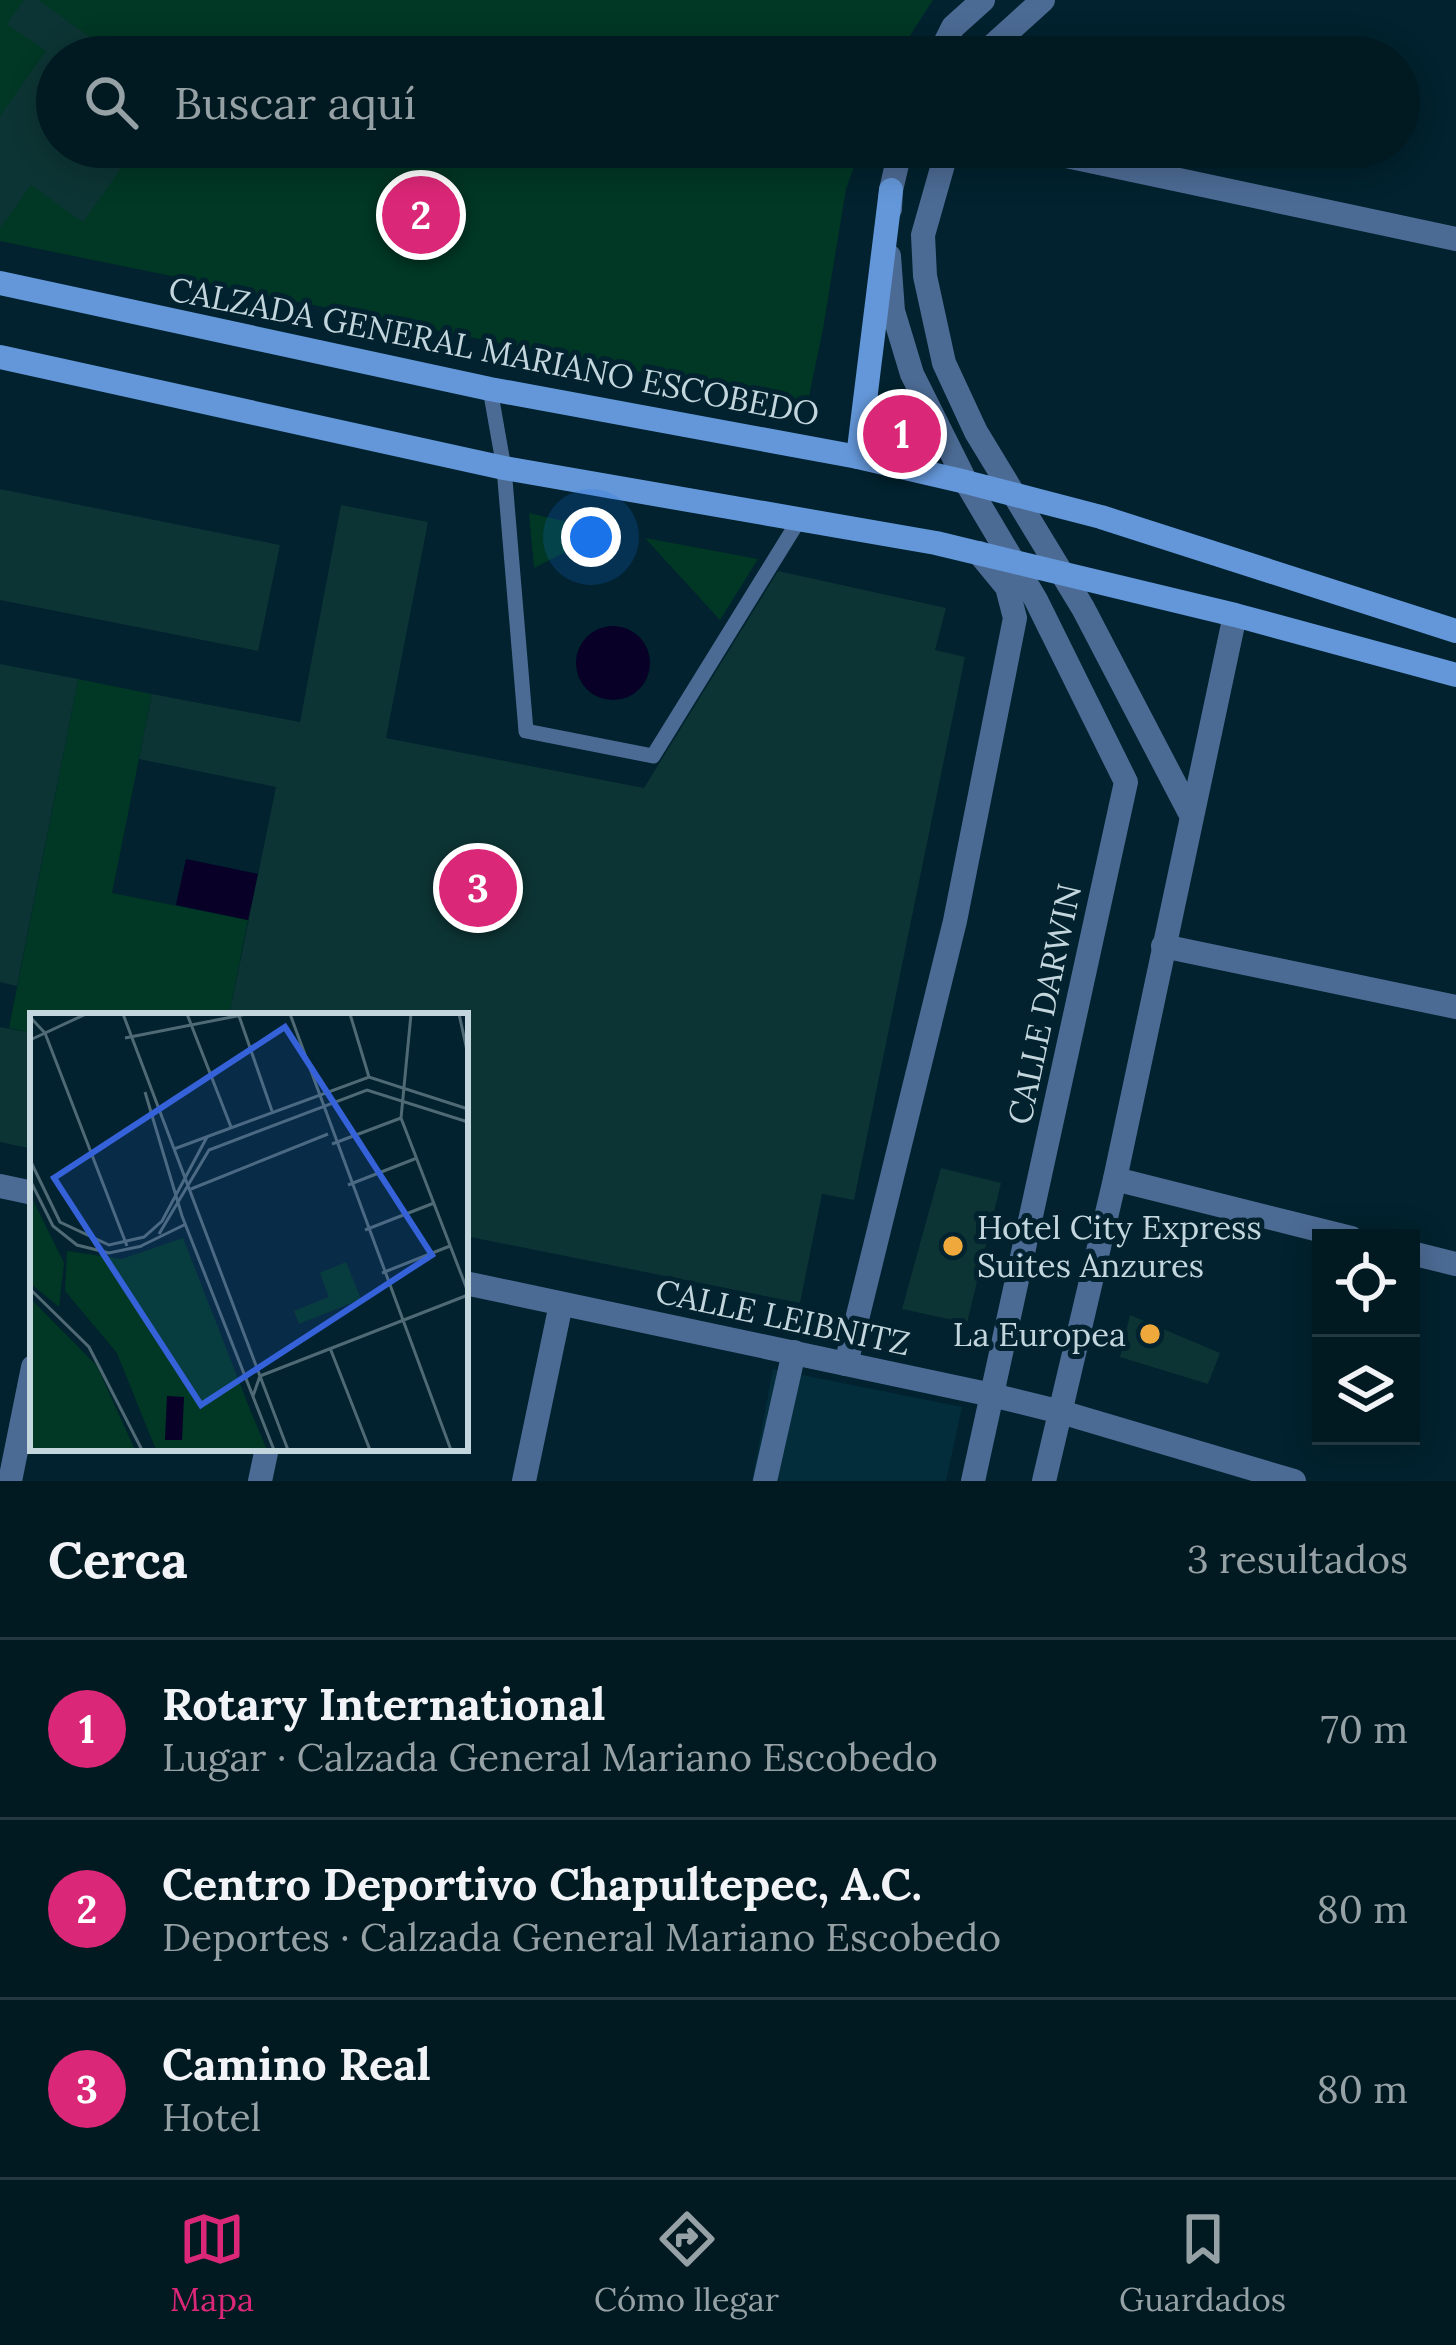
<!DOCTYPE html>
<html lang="es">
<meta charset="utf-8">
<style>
body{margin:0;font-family:Lora,serif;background:#0b232a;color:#f1f3f6}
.controls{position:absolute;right:36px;bottom:36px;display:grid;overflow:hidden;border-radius:0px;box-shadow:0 6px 30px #0003}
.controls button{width:108px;height:108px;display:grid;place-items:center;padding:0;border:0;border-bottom:3px solid #233840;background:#011a22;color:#f1f3f6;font:60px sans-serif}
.you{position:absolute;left:591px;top:537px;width:42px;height:42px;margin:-30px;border:9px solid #fff;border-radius:50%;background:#1a73e8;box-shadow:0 0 0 18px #1a73e833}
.badge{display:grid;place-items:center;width:78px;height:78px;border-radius:50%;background:#db2777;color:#fff;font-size:39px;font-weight:700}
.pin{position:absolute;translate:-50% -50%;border:6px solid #fff;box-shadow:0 3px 12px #0006}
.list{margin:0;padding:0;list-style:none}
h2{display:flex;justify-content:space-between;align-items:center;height:156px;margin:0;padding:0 48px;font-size:51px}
h2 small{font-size:39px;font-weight:400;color:#96a1a5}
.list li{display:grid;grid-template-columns:78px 1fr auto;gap:36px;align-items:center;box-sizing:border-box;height:180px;padding:0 48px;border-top:3px solid #233840}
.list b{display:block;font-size:45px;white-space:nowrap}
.list p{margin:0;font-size:39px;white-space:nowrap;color:#96a1a5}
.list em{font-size:39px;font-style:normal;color:#96a1a5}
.icon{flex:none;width:66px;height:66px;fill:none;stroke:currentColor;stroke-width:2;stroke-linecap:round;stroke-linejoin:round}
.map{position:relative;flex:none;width:1456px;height:1481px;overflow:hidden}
.search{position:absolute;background:#011a22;box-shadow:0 6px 30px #0003;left:36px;right:36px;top:36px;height:132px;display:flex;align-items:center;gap:30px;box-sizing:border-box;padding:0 42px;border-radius:66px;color:#96a1a5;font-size:45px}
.sheet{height:696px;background:#011a22}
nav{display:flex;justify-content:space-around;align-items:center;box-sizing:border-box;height:168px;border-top:3px solid #233840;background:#011a22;font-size:33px;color:#96a1a5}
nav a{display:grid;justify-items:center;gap:6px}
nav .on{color:#db2777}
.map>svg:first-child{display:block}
.built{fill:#042d3c}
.green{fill:#013725}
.water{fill:#080026}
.building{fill:#0d3434}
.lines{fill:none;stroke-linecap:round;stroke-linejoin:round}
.service{stroke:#4c6b94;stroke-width:15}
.minor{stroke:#4c6b94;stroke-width:24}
.tertiary{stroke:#4c6b94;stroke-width:24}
.secondary{stroke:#6497d9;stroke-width:24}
.poi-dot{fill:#eea83c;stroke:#01222e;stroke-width:4.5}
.labels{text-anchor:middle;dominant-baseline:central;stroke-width:10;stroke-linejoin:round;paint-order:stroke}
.street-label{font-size:33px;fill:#c4d6dd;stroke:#01222e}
.poi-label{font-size:33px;fill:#c4d6dd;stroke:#01222e;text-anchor:start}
.inset-road{fill:none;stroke:#4f6a74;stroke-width:3}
.view{fill:#3662d9;fill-opacity:0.15;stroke:#3662d9;stroke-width:6}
.inset-edge{fill:none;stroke:#c4d6dd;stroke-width:6}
</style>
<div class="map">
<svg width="1456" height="1481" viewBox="0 0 1456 1481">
<rect width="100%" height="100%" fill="#01222e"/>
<path class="built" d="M773 1369 962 1407 946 1481H752Z"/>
<g class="green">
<path d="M0 0H933L896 57H57V147H861L846 189 823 329 807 406 0 241Z"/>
<path d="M529 513 607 531 534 568Z"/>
<path d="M645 538 758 559 720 620Z"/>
<path d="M78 679 152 694 112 893 248 920 229 1016H33V1033L9 1028Z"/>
</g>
<g class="water">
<circle cx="613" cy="663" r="37"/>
<path d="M186 859 258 874 248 920 176 905Z"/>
</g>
<g class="building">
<path d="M24 0H38L118 57H57V147H111L106 155 122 167 83 222 31 185 0 228V116L46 51 7 24Z"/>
<path d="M0 489 280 545 258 651 0 600Z"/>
<path d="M341 505 428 522 386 738 644 788 778 571 946 608 935 650 965 657 854 1200 822 1194 800 1303 465 1236V1016H229L276 787 139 759 152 694 300 722Z"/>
<path d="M0 664 78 679 17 986 0 982Z"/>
<path d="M0 1027 33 1033V1149L0 1142Z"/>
<path d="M941 1168 1001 1183 967 1323 902 1309Z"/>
<path d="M1130 1315 1220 1353 1208 1384 1120 1357Z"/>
</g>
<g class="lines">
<path class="service" d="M490 389 504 468 526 731 653 756 799 520"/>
<g class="minor">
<path d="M1024 147 1456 239"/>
<path d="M1163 946 1456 1007"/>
<path d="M1115 1179 1351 1238"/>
<path d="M1411 1253 1456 1264"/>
<path d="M846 1364 955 921 1015 618 1007 587 979 553"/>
<path d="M10 1481 33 1367"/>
<path d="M260 1481 267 1448"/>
<path d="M524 1481 561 1304"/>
<path d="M765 1481 794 1352"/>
</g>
<g class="tertiary">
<path d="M938 57 953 27 983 0"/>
<path d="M985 57 989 49 1043 0"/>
<path d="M948 147 923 235 925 276 944 363 976 432 1083 608 1191 815"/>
<path d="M890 209 891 190 901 147"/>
<path d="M889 256 893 311 912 374 966 482 1036 600 1126 782 973 1481"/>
<path d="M0 1186 33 1193"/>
<path d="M465 1283 992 1395 1061 1412 1294 1481"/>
<path d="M1044 1481 1115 1179 1235 615"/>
</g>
<g class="secondary">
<path d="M0 283 490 389 858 457 966 482 1101 517 1456 631"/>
<path d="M0 357 504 468 936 543 1235 615 1456 675"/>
<path d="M858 457 891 190"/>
</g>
</g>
<g class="poi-dot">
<circle cx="953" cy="1246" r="12"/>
<circle cx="1150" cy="1334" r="12"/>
</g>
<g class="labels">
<g class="street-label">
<text transform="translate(494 351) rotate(11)">CALZADA GENERAL MARIANO ESCOBEDO</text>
<text transform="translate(1044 1004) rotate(-78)">CALLE DARWIN</text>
<text transform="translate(783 1317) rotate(12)">CALLE LEIBNITZ</text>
</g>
<g class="poi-label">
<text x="977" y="1227">Hotel City Express<tspan x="977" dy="38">Suites Anzures</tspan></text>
<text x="1126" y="1334" text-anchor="end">La Europea</text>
</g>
</g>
<g transform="translate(30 1013)">
<rect width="438" height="438" fill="#01222e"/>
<path d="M0 181 34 250 29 294 0 270ZM153 225 219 394 237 437H126L87 340 35 278 37 238 92 246ZM316 249 331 286 269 311 264 298 299 284 290 260ZM0 285 67 353 105 437H0Z" fill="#013725"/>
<path d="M137 383 154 384 152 427H135Z" fill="#080026"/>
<path class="inset-road" d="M93 1 258 437M157 1 201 114M260 1 421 437M320 1 339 64M381 1 371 105 438 279M429 1 438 42M209 3 242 98M0 4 15 20 97 233M95 25 217 1M0 27 56 1M115 79 152 203 244 437M302 131 371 105M144 136 339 64 438 96M0 147 30 209 79 232 114 224 132 208 177 124M0 167 23 213 47 232 79 240 112 233M318 172 387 145M161 176 298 121M335 217 404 190M129 221 179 137 337 77 438 109M111 233 156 211M352 260 420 233M0 276 59 334 112 437M300 335 340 437M223 383 230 363 438 282"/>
<path class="view" d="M255 14 402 242 171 392 24 165Z"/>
<rect width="438" height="438" class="inset-edge"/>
</g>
</svg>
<div class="controls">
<button><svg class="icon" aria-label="locate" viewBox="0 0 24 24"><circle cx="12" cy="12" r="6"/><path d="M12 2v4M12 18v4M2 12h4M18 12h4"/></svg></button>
<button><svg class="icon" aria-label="layers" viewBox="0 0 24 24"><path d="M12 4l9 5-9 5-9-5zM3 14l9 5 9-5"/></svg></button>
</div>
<div class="you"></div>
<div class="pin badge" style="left:902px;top:434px">1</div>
<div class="pin badge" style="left:421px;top:215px">2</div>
<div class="pin badge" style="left:478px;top:888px">3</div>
<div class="search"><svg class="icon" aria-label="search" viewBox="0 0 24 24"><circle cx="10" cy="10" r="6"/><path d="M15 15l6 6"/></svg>Buscar aquí</div>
</div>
<section class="sheet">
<h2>Cerca<small>3 resultados</small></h2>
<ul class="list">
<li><span class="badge">1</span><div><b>Rotary International</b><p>Lugar · Calzada General Mariano Escobedo</p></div><em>70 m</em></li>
<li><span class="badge">2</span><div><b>Centro Deportivo Chapultepec, A.C.</b><p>Deportes · Calzada General Mariano Escobedo</p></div><em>80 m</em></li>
<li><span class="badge">3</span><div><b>Camino Real</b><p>Hotel</p></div><em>80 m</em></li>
</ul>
</section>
<nav>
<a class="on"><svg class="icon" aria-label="map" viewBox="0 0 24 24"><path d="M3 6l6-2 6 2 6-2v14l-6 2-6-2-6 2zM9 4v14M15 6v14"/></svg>Mapa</a>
<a><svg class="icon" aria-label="directions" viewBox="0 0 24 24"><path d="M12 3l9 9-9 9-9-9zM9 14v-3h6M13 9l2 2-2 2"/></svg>Cómo llegar</a>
<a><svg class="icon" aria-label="saved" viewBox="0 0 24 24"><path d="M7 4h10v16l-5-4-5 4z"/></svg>Guardados</a>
</nav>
